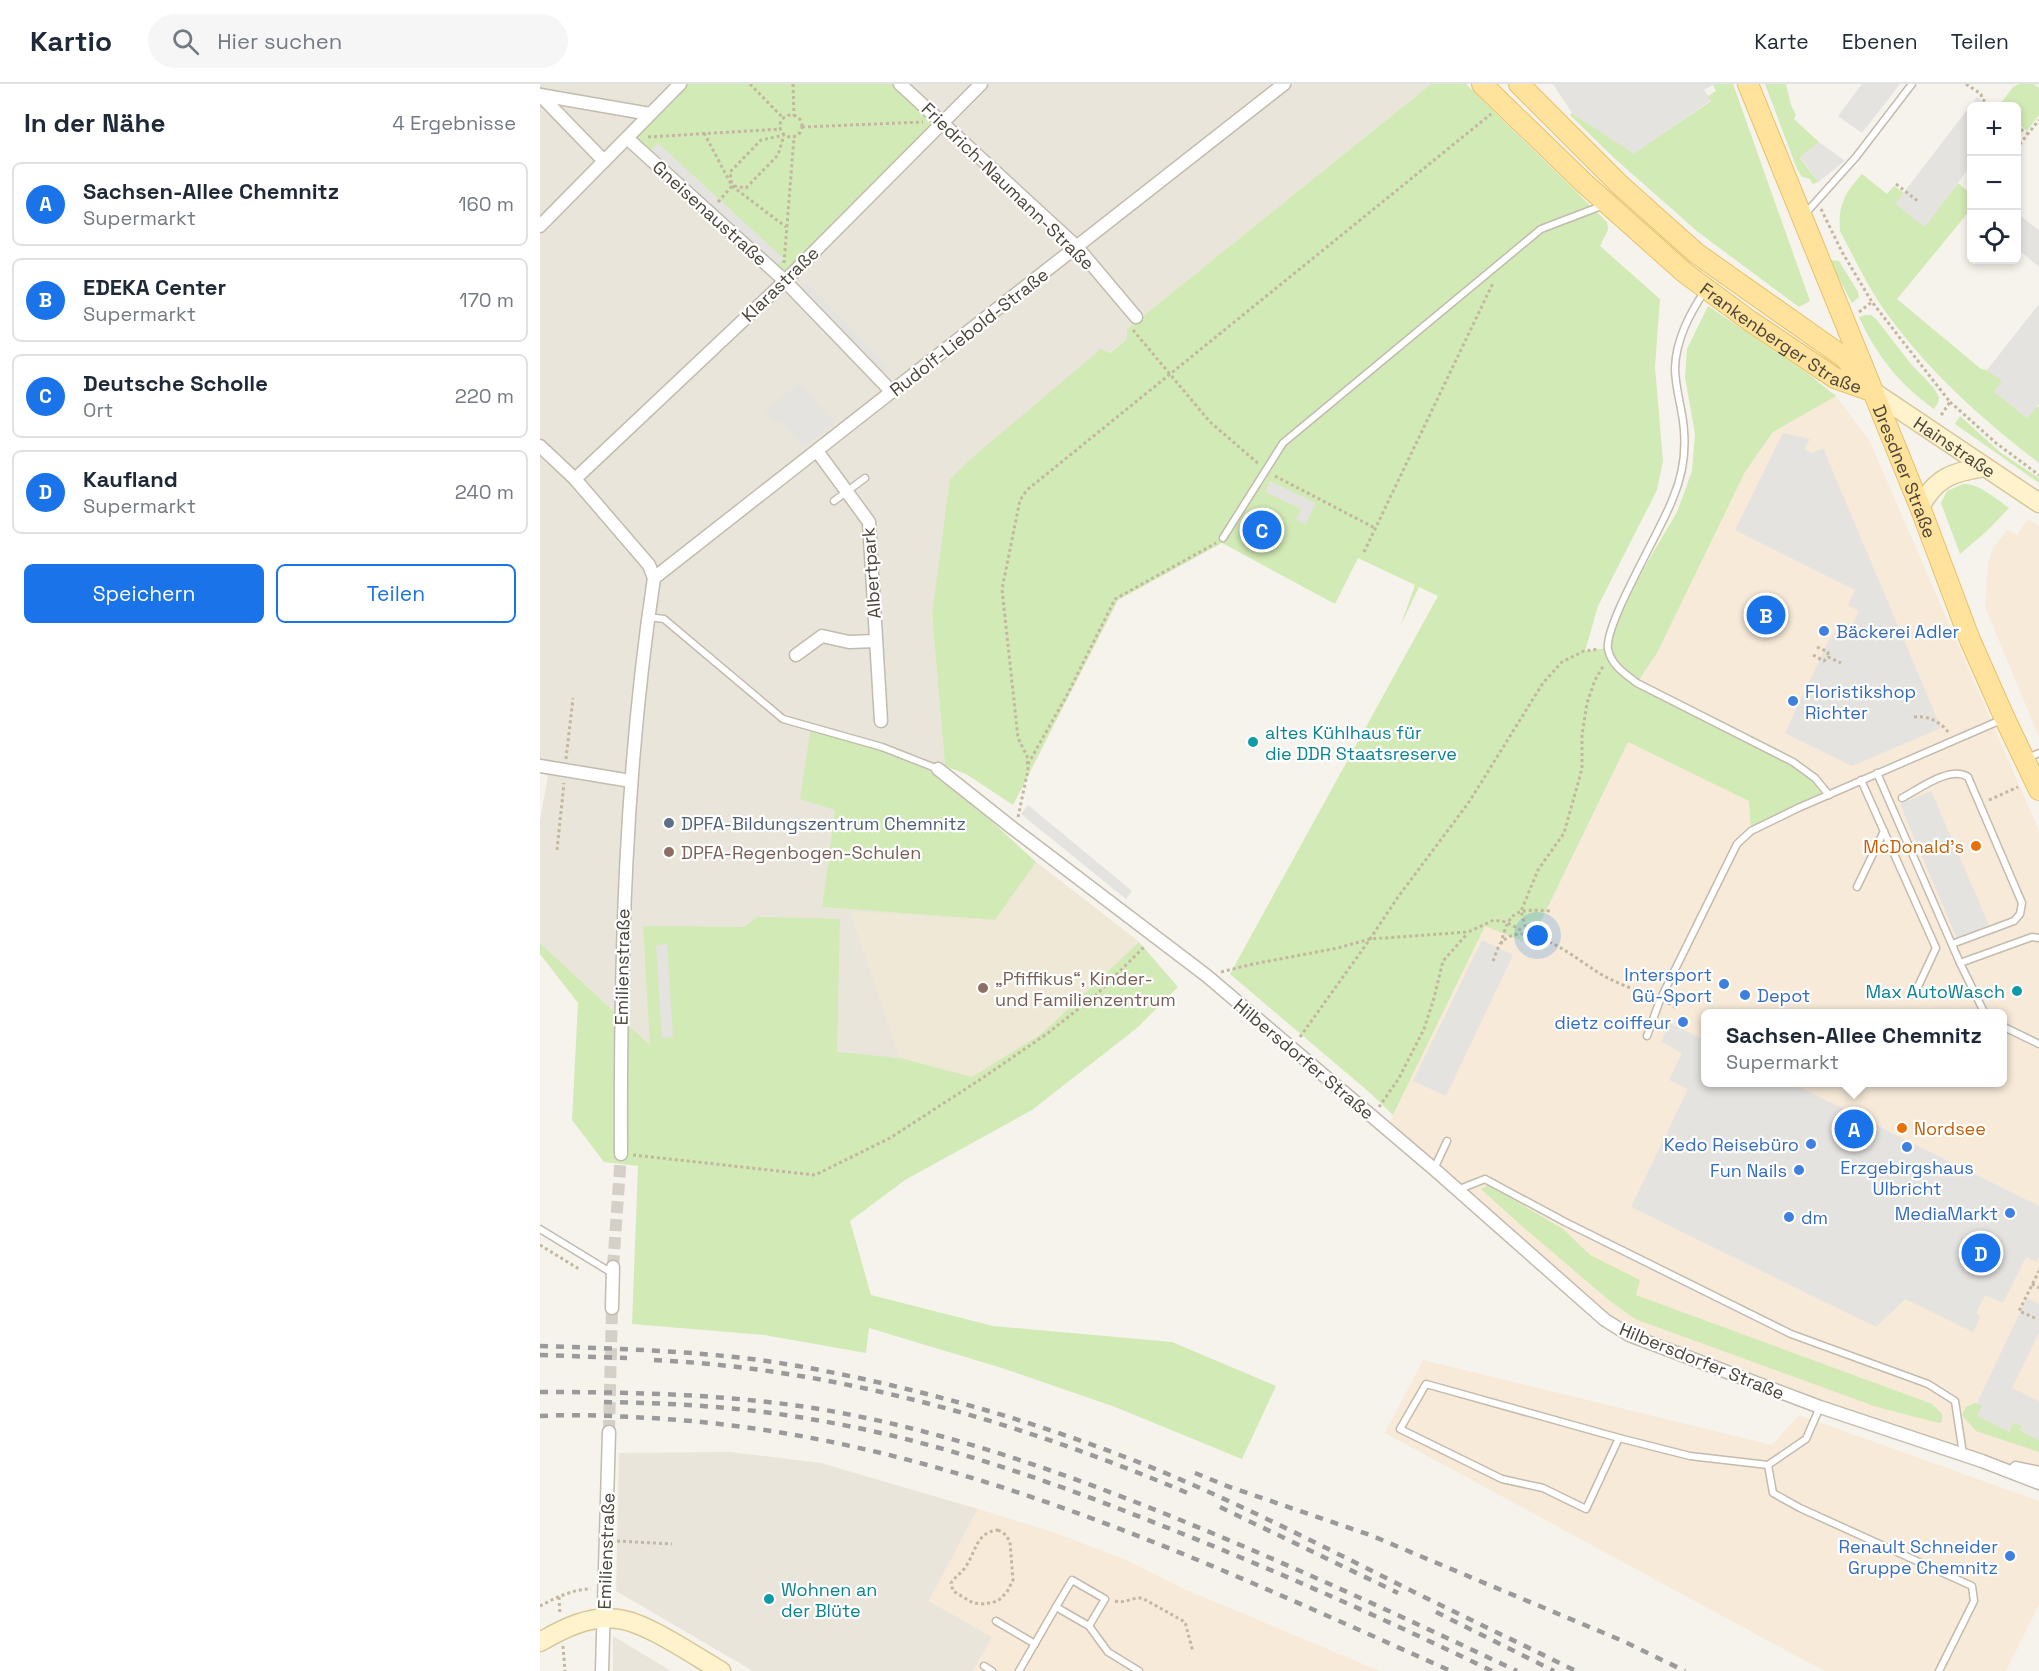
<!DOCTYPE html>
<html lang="de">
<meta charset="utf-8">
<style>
body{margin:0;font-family:"Space Grotesk",sans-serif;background:#f6f6f7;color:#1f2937}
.controls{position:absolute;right:18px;top:18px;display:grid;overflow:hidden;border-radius:9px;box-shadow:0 3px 9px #0003}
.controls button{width:54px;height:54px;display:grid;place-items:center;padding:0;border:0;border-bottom:2px solid #e0e1e3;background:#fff;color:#1f2937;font:30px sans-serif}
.you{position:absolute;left:998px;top:852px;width:21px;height:21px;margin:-15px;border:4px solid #fff;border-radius:50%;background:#1a73e8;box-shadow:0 0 0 9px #1a73e833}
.badge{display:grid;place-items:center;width:39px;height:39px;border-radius:50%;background:#1a73e8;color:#fff;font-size:20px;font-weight:700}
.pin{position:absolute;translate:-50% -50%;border:3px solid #fff;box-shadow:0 2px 6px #0006}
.popup{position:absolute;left:1161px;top:925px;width:306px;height:78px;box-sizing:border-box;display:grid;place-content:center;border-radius:9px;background:#fff;filter:drop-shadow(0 2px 4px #0005);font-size:20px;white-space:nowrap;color:#747a83}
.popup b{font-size:22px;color:#1f2937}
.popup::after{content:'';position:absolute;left:50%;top:100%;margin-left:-12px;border:12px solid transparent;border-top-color:#fff}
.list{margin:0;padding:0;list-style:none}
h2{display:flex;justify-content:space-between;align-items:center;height:78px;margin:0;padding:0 24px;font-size:26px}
h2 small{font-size:20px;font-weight:400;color:#747a83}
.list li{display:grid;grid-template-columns:39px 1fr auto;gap:18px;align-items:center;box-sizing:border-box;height:84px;margin:0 12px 12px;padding:0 12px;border:2px solid #e0e1e3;border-radius:9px}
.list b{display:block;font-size:22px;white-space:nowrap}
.list p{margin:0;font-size:20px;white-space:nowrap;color:#747a83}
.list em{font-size:20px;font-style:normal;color:#747a83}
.actions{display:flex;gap:12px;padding:18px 24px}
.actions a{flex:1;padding:14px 0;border:2px solid #1a73e8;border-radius:9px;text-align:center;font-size:21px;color:#1a73e8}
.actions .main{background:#1a73e8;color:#fff}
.icon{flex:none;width:33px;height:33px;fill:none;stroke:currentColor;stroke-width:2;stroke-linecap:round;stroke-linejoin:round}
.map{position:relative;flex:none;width:1499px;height:1587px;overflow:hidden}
header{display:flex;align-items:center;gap:36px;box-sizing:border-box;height:84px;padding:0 30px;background:#fff;border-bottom:2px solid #e0e1e3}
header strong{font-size:28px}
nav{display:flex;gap:33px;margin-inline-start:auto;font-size:21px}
.search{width:420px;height:54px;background:#f6f6f7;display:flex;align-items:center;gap:15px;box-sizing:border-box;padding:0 21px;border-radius:33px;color:#747a83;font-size:22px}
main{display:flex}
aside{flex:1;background:#fff}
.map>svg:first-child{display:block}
.residential{fill:#eae5da}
.commercial{fill:#f7ead8;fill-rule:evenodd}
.education{fill:#efe8d6}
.green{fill:#d2eab5}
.parking{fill:#e5e3e0}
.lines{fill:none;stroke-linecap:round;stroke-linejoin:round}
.minor-tunnel{stroke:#d4d0c8;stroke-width:12;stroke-dasharray:12 6;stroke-linecap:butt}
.service-casing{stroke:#c2bbae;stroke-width:9}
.minor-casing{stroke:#c2bbae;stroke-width:15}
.secondary-casing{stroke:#d6c79b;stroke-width:21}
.primary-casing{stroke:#e6c16a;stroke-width:22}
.path{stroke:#c4b79f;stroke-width:3;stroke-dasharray:3 3;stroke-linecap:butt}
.service{stroke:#fff;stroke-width:6}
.minor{stroke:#fff;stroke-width:12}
.secondary{stroke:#fff3cd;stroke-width:18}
.primary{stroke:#ffe39c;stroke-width:20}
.rail{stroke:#9a9a9a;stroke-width:4.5;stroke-dasharray:8 8;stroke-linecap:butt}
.shop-dot{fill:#3f7fe0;stroke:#fff;stroke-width:2}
.culture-dot{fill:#0f9aa8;stroke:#fff;stroke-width:2}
.service-dot{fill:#5c6f8a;stroke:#fff;stroke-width:2}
.food-dot{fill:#e8710a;stroke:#fff;stroke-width:2}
.education-dot{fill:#8d6e63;stroke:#fff;stroke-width:2}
.labels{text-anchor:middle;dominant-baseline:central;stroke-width:4.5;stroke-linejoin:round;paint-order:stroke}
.street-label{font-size:18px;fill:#4b4439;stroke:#fff}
.shop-label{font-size:18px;fill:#366cbe;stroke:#fff;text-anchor:end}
.culture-label{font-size:18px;fill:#0d838f;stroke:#fff;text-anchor:start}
.service-label{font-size:18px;fill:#4e5e75;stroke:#fff;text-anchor:start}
.food-label{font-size:18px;fill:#c56008;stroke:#fff;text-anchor:end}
.education-label{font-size:18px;fill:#785e54;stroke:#fff;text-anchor:start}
</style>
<header>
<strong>Kartio</strong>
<div class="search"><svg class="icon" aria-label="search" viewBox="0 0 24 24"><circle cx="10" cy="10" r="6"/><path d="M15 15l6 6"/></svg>Hier suchen</div>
<nav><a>Karte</a><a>Ebenen</a><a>Teilen</a></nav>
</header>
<main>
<aside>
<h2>In der Nähe<small>4 Ergebnisse</small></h2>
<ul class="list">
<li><span class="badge">A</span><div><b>Sachsen-Allee Chemnitz</b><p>Supermarkt</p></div><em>160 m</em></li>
<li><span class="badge">B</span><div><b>EDEKA Center</b><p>Supermarkt</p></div><em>170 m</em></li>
<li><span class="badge">C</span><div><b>Deutsche Scholle</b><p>Ort</p></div><em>220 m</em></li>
<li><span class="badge">D</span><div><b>Kaufland</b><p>Supermarkt</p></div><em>240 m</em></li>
</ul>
<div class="actions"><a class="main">Speichern</a><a>Teilen</a></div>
</aside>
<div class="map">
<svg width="1499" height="1587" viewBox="0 0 1499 1587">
<rect width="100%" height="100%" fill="#f6f3ec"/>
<g class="residential">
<path d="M0 0H891L587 245V255L569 269 392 531 405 682 398 692 351 670 295 726 282 823 455 836 496 778 599 858 432 993 359 974 297 969 110 961 0 859V736L8 692 0 689Z"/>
<path d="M190 1368 281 1379 438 1425 389 1517 453 1553 433 1587H213L76 1507 79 1369Z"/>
<path d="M73 1552 131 1587H73Z"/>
</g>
<g class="commercial">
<path d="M1296 312 1330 358 1499 747V1387L1443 1376 1090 1249 848 1042 945 841 991 859 1088 658 1210 717 1211 746 1258 724 1097 599 1117 569 1205 388 1233 348ZM1166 930H1462V998H1166Z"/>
<path d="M1488 435 1499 442V653L1445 523 1448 479 1453 464 1467 446 1477 451Z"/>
<path d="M883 1276 1232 1361 1259 1331 1499 1417V1521L1466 1587H1284L845 1349Z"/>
<path d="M438 1425 513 1448 586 1476 642 1504 840 1587H433L452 1553 389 1517Z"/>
</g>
<path class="education" d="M496 778 599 858 501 950 432 993 360 974 310 827 455 836Z"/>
<g class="green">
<path d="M146 0H354L396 38 245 192 93 54Z"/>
<path d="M891 0H926L1067 138 1068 146 1060 162 1120 215 1115 283 1123 377 1117 406 1058 522 1045 567 1068 564 1078 528 1137 428 1152 387 1155 350 1145 293 1147 265 1168 222 1267 289 1296 312 1233 348 1205 388 1117 569 1097 599 1253 678 1275 694 1289 711 1211 747 1209 717 1088 658 990 860 945 842 853 1031 829 1008 690 890 898 512 879 503 860 543 875 501 818 474 795 520 682 459 578 516 473 721 426 690 405 682 392 531 410 395 433 373 561 265 570 269 587 255V245Z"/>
<path d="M1175 0H1193L1270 217 1259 223 1158 148 1074 74 1030 31 1032 29 1094 69 1171 17 1168 12 1176 7 1173 1Z"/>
<path d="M1225 0H1246L1251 21 1256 31 1254 35 1279 58 1260 74 1278 98 1273 100 1270 95 1262 93 1257 85Z"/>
<path d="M1479 0H1494L1499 4V31L1487 47 1477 39 1476 22H1459L1473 3Z"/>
<path d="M1322 90 1347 110 1354 102 1364 109 1356 120 1385 142 1418 99 1431 110V125L1357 215 1441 285 1447 286 1463 297 1455 308 1487 334 1497 322 1499 323V379C1443 336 1389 288 1348 231 1329 206 1315 175 1300 147 1298 120 1305 109 1322 90Z"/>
<path d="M1289 176 1299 177 1318 208 1319 213 1312 219Z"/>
<path d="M1325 231H1331L1336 235 1371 280 1393 303 1399 313 1398 319 1394 325C1360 301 1336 271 1319 233Z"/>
<path d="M1420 332 1460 368 1499 394V399L1415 340Z"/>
<path d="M1423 400C1439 399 1456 415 1469 424L1447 447 1420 470 1401 419 1407 407Z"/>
<path d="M271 642C319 659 369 673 411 700L496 778 455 836 282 823 295 726 260 715Z"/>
<path d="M217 833 300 835 297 968 360 974 432 993 501 950 599 858 638 903 597 944 492 1026 365 1096 310 1137 331 1211 453 1242 632 1258 736 1302 702 1375 575 1323 462 1284 329 1244 326 1269 224 1251 92 1240 98 1082 64 1078 32 1036 38 919 0 870V859L110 961 103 842 204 843Z"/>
<path d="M948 1101 1023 1145 1050 1171 1100 1196 1096 1211 1392 1320 1402 1330V1338L1399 1339 1337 1323 1095 1235 1070 1217 983 1143 941 1105Z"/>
<path d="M1435 1319 1442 1321 1469 1348 1474 1338 1482 1342 1480 1346 1499 1356V1368L1436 1347 1422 1331 1426 1323Z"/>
</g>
<g class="parking">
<path d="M1013 0H1174L1164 6 1171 16 1094 70 1032 29Z"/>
<path d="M1322 0H1360L1322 49 1298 32Z"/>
<path d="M1437 13 1448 22H1432L1431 81 1385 143 1355 120Z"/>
<path d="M1279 58 1305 77 1278 98 1260 73Z"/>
<path d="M118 59 244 175 235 182 109 69Z"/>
<path d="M1476 129 1499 146V183L1477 164Z"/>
<path d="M267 199 348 283 342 289 259 208Z"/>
<path d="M1499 220V320L1487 334 1454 308 1462 297 1447 286Z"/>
<path d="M259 299 294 339 263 363 240 336 235 340 225 328Z"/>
<path d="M1243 349 1270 355 1264 365 1272 369 1283 364 1401 644 1312 682 1245 649 1288 558 1294 549 1306 554 1319 527 1308 521 1315 506 1195 446Z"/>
<path d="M730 397 776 419 766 440 756 436 761 425 725 408Z"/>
<path d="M1391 707 1449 841 1417 855 1360 720Z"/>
<path d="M488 721 592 807 586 815 481 730Z"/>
<path d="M942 856 973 871 906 1012 873 997Z"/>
<path d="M127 860 133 953 122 954 116 861Z"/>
<path d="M1130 939 1165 956 1166 998 1251 999 1499 1122V1173L1496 1178 1486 1173 1463 1219 1445 1211 1436 1229 1441 1232 1433 1248 1365 1215 1336 1243 1091 1123 1148 1005 1129 996 1142 969 1121 958Z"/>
<path d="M1487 1214 1499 1220V1249L1472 1304 1499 1317V1356L1480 1346 1482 1342 1474 1338 1469 1348 1437 1332 1442 1322 1437 1319Z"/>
</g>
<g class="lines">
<g class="minor-tunnel">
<path d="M73 1183 81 1070"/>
<path d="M69 1348 72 1224"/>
</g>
<g class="service-casing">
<g id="service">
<path d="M1264 131 1316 73 1372 0"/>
<path d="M1164 208C1149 231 1136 256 1135 284 1135 305 1143 326 1144 347 1146 371 1142 393 1133 414 1122 445 1064 540 1068 565 1071 581 1085 590 1097 599L1253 678 1275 694 1289 711"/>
<path d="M294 417 325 394"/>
<path d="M683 454 743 359 1001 145 1064 121"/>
<path d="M108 533 124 535 243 635 342 663 398 685"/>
<path d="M1486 675 1499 669"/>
<path d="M1337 689 1420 879 1445 930"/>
<path d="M1321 696 1396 864 1375 909"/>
<path d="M1362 714C1379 705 1411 681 1428 693L1482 819 1480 830 1474 837 1412 860"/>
<path d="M1317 803 1344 747"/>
<path d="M1420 879 1492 853 1499 854"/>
<path d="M1462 942 1499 960"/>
<path d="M1107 952 1120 916 1197 760 1211 747 1258 724 1461 636"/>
<path d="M894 1085 907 1057"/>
<path d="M917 1106 945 1095 1025 1138 1251 1250 1388 1300 1415 1317 1423 1370"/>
<path d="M0 1145 72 1189"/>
<path d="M1079 1354 1046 1425 1003 1404 962 1395 860 1345 886 1300 1079 1354 1150 1372 1228 1381 1266 1355 1280 1323"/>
<path d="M1228 1381 1233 1409 1260 1424 1432 1502 1434 1517 1399 1587"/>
<path d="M456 1537 495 1560"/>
<path d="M549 1542 565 1515 532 1496 516 1523 549 1542 568 1568 599 1587"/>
<path d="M444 1582 452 1587"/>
<path d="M479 1587 516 1523"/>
</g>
</g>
<g class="minor-casing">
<g id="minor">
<path d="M360 0 537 163 596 233"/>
<path d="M0 11 110 30"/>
<path d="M0 11 64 77"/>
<path d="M87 54 245 197 352 308"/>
<path d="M0 142 140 0"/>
<path d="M0 362 35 395 109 481 114 494C85 685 80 877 81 1070"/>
<path d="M277 367 329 438 341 637"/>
<path d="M35 395 245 197 441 0"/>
<path d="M114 494 744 0"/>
<path d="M256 571 282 552 309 558 336 557"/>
<path d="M0 682 91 697"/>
<path d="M398 685 475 746 667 892 894 1085 1065 1236 1089 1251 1280 1323 1442 1377 1499 1399"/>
<path d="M72 1224 73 1183"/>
<path d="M1476 1384 1499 1389"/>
<path d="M62 1587 69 1348"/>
</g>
</g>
<g class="secondary-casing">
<g id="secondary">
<path id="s1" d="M1332 307 1499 419"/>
<path d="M1380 423C1396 393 1413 388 1445 383"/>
<path d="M0 1558C24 1544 50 1531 78 1535 106 1538 155 1572 181 1587"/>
</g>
</g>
<g class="primary-casing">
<g id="primary">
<path id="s2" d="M942 0 1044 99 1145 189 1210 237 1295 294 1332 307"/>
<path d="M979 0 1080 101 1156 169 1305 274 1321 293"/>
<path id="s3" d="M1208 0 1380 423 1430 556 1465 635 1499 706"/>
</g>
</g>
<g class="path">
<path d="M210 0 244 35"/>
<path d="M253 0 254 32"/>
<path d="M1426 0 1441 10 1442 15 1452 22"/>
<circle cx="251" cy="42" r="11"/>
<path d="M1476 42 1488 50"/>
<path d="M262 43 383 38"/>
<path d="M164 49 192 102 246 143"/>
<path d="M108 53 241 45"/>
<path d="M1476 65 1499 36"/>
<path d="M1356 100 1379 118"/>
<path d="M194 102 206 104 238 71 244 51"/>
<path d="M178 118 192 102 190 88 221 56 244 51"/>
<path d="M1281 125 1302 168 1332 218"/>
<path d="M244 179 254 53"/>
<path d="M1319 228 1332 218 1410 318 1400 333"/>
<path d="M593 246 670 338 720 381"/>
<path d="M1410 318 1456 359 1499 391"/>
<path d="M735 392 835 444"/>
<path d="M824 468 953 199"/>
<path d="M1277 563 1288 568V573"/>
<path d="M1273 571 1284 577 1288 573 1301 579"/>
<path d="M1374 633C1387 631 1401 638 1408 648"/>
<path d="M26 675 33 614"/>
<path d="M488 680 527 611 575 515 676 459"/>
<path d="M1449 716 1478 703"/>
<path d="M478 733 488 686 487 672 478 654 462 505 480 416 487 406 951 30"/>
<path d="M17 766 24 699"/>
<path d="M987 849 981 827 998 786 1024 749 1042 685V651L1047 619 1055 596 1064 581"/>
<path d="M961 860C969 825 977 825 1011 827"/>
<path d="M953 877C955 872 957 865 960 860 986 829 1040 879 1064 892 1079 900 1095 906 1111 912"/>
<path d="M681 888 713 880 798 864 830 855 928 848 954 836 966 838 988 850"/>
<path d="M1128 919 1137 924"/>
<path d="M760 953 830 855 858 813 929 718 1003 599 1022 578 1044 567 1059 565"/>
<path d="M839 1023 859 994 884 945 894 914 903 877 927 850"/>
<path d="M93 1071 275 1091 350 1054 441 995 508 949 557 910 605 862"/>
<path d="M0 1161 39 1185"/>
<path d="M1492 1200 1499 1204"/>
<path d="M1495 1234 1479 1227 1499 1187"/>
<path d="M458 1446 466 1451 470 1458 473 1496 467 1508 458 1517 444 1520 433 1519 413 1507 411 1499C415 1493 420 1490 424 1485 436 1470 435 1448 458 1446Z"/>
<path d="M77 1457 132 1460"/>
<path d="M19 1513 20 1531"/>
<path d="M575 1517C585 1520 592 1513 602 1514L645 1538 653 1568"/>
<path d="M0 1522C15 1514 33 1505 51 1505"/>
<path d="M23 1562 25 1587"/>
</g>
<use href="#service" class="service"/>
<use href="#minor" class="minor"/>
<use href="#secondary" class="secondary"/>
<use href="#primary" class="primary"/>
<g class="rail">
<path d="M0 1262C86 1265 173 1267 258 1282 381 1304 502 1339 618 1386 705 1422 788 1465 872 1507 927 1534 981 1560 1036 1587"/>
<path d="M0 1271 87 1274"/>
<path d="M114 1276C299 1285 480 1338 650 1410"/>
<path d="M0 1308C92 1308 182 1310 273 1324 397 1344 517 1386 633 1433 749 1480 863 1533 977 1587"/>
<path d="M64 1318C134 1319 202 1323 270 1335 398 1356 519 1400 638 1448 744 1490 849 1537 952 1587"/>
<path d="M0 1332C37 1330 74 1332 110 1334 397 1350 653 1472 911 1587"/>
<path d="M655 1389 687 1402 830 1451 1083 1557 1145 1587"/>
<path d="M680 1423 858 1509"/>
<path d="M896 1528 1014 1587"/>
</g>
</g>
<g class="shop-dot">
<circle cx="1284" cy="547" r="6"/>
<circle cx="1253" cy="617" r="6"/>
<circle cx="1184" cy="900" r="6"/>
<circle cx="1205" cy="911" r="6"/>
<circle cx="1143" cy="938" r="6"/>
<circle cx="1271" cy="1060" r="6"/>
<circle cx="1367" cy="1063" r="6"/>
<circle cx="1259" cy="1086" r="6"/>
<circle cx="1470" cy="1129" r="6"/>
<circle cx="1249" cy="1133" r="6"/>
<circle cx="1470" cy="1472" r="6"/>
</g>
<g class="culture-dot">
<circle cx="713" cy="658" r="6"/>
<circle cx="1477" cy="907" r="6"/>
<circle cx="229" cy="1515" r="6"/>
</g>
<circle class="service-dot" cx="129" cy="739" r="6"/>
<g class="food-dot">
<circle cx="1436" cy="762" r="6"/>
<circle cx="1362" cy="1044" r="6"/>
</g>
<g class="education-dot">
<circle cx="129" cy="768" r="6"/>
<circle cx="443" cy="904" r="6"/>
</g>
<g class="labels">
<g class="street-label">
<text transform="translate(468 102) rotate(44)">Friedrich-Naumann-Straße</text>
<text transform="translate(170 129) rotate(42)">Gneisenaustraße</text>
<text transform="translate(240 200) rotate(-44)">Klarastraße</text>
<text transform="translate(429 248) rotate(-38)">Rudolf-Liebold-Straße</text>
<text stroke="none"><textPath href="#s2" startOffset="394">Frankenberger Straße</textPath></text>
<text stroke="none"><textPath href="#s1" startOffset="100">Hainstraße</textPath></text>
<text stroke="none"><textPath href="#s3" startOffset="418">Dresdner Straße</textPath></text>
<text transform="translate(331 489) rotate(-94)">Albertpark</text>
<text transform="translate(82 883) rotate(-89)">Emilienstraße</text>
<text transform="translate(764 975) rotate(40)">Hilbersdorfer Straße</text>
<text transform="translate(1162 1277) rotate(22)">Hilbersdorfer Straße</text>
<text transform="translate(66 1467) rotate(-88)">Emilienstraße</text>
</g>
<g class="shop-label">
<text x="1296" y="547" text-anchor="start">Bäckerei Adler</text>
<text x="1265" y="607" text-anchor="start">Floristikshop<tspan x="1265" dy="21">Richter</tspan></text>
<text x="1172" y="890">Intersport<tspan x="1172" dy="21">Gü-Sport</tspan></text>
<text x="1217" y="911" text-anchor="start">Depot</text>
<text x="1131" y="938">dietz coiffeur</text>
<text x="1259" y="1060">Kedo Reisebüro</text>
<text x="1367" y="1083" text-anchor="middle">Erzgebirgshaus<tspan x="1367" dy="21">Ulbricht</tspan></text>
<text x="1247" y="1086">Fun Nails</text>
<text x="1458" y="1129">MediaMarkt</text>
<text x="1261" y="1133" text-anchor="start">dm</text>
<text x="1458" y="1462">Renault Schneider<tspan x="1458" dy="21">Gruppe Chemnitz</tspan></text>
</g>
<g class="culture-label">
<text x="725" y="648">altes Kühlhaus für<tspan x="725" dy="21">die DDR Staatsreserve</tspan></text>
<text x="1465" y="907" text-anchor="end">Max AutoWasch</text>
<text x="241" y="1505">Wohnen an<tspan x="241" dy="21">der Blüte</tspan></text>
</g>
<g class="service-label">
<text x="141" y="739">DPFA-Bildungszentrum Chemnitz</text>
</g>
<g class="food-label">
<text x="1424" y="762">McDonald's</text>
<text x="1374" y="1044" text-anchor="start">Nordsee</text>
</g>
<g class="education-label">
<text x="141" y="768">DPFA-Regenbogen-Schulen</text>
<text x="455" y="894">„Pfiffikus“, Kinder-<tspan x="455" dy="21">und Familienzentrum</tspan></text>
</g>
</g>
</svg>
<div class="controls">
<button>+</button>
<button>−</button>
<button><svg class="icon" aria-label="locate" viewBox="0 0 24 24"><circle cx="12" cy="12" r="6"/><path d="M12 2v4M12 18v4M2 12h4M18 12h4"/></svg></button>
</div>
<div class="you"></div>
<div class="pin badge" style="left:1314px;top:1045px">A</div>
<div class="popup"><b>Sachsen-Allee Chemnitz</b>Supermarkt</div>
<div class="pin badge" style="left:1226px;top:531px">B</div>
<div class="pin badge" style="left:722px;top:446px">C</div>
<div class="pin badge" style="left:1441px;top:1169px">D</div>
</div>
</main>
